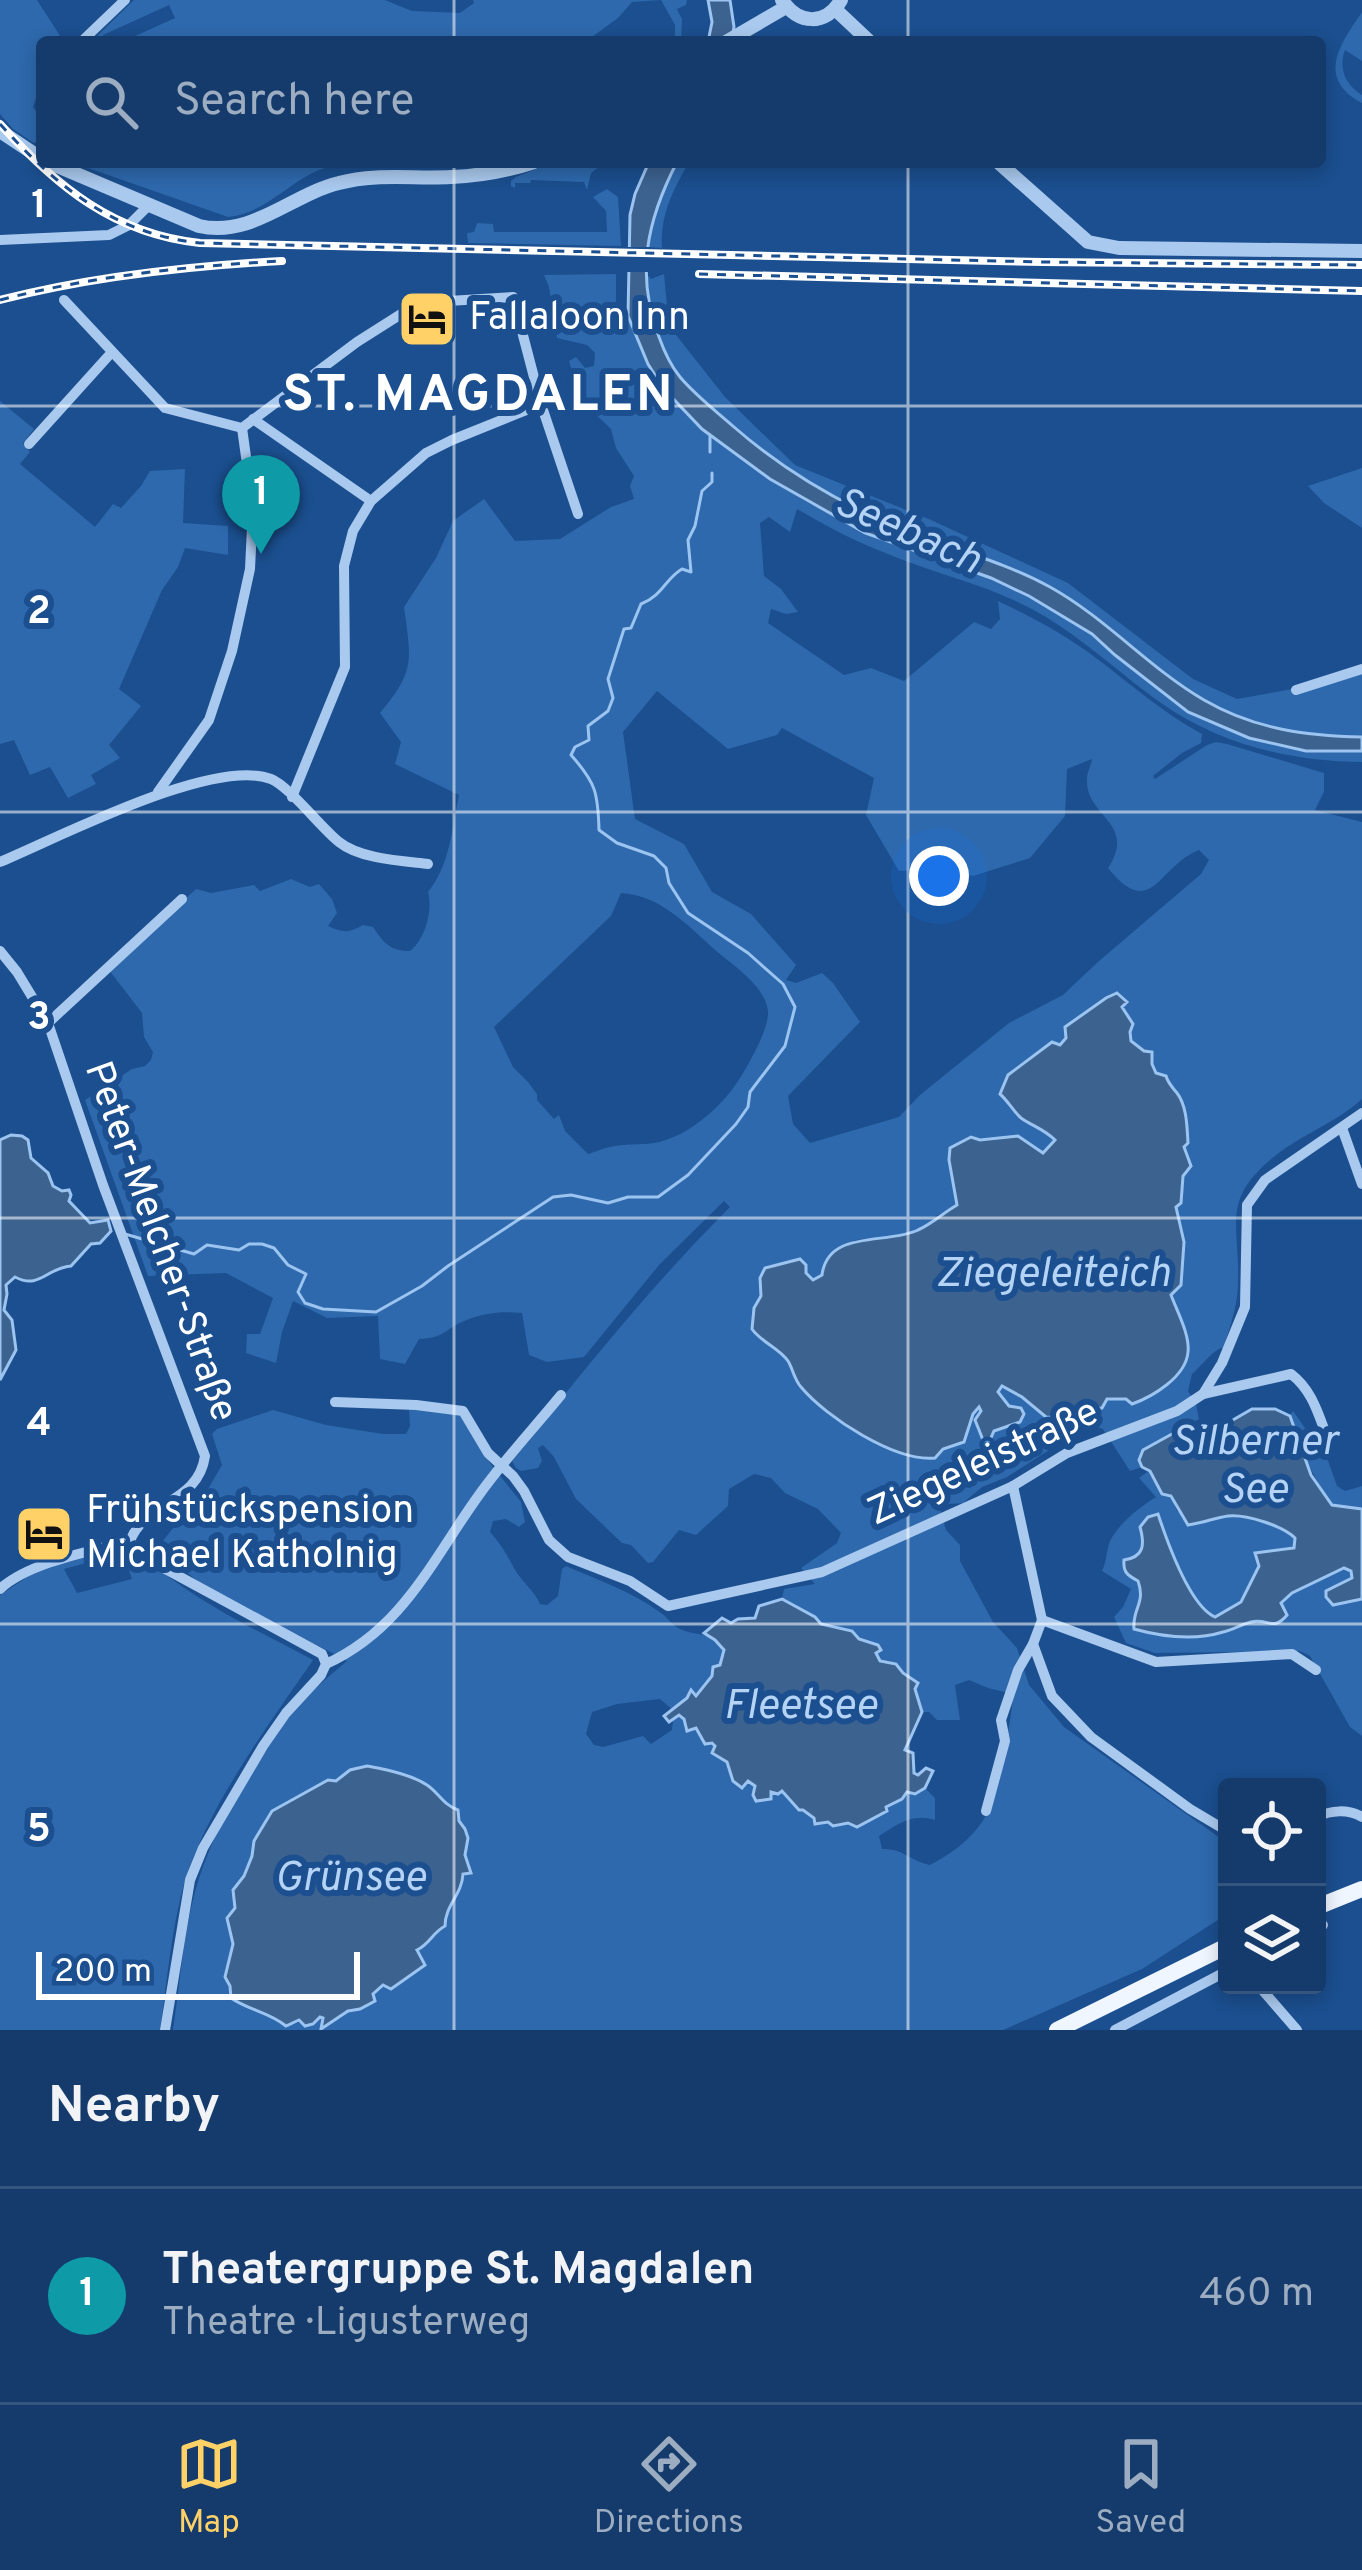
<!DOCTYPE html>
<meta charset="utf-8">
<style>
body{margin:0;font-family:Overpass,sans-serif;background:#214673;color:#f1f3f6}
.controls{position:absolute;right:36px;bottom:36px;display:grid;overflow:hidden;border-radius:12px;box-shadow:0 6px 18px #0003}
.controls button{width:108px;height:108px;display:grid;place-items:center;padding:0;border:0;border-bottom:3px solid #33557e;background:#143b6b;color:#f1f3f6;font:60px sans-serif}
.scale{position:absolute;left:36px;bottom:30px;width:324px;box-sizing:border-box;padding-left:12px;border:6px solid #fff;border-top:0;font-size:33px;line-height:42px;white-space:nowrap;color:#fff;-webkit-text-stroke:9px #1b4f8f;paint-order:stroke}
.you{position:absolute;left:939px;top:876px;width:42px;height:42px;margin:-30px;border:9px solid #fff;border-radius:50%;background:#1a73e8;box-shadow:0 0 0 18px #1a73e833}
.badge{display:grid;place-items:center;width:78px;height:78px;border-radius:50%;background:#ffd166;color:#fff;font-size:39px;font-weight:700}
.pin{position:absolute;translate:-50% -99px;filter:drop-shadow(0 3px 6px #0008)}
.pin::after{content:'';position:absolute;top:63px;width:42px;height:36px;background:inherit;clip-path:polygon(0 0,100% 0,50% 100%)}
.list{margin:0;padding:0;list-style:none}
h2{display:flex;justify-content:space-between;align-items:center;height:156px;margin:0;padding:0 48px;font-size:51px}
h2 small{font-size:39px;font-weight:400;color:#9dadc1}
.list li{display:grid;grid-template-columns:78px 1fr auto;gap:36px;align-items:center;box-sizing:border-box;height:216px;padding:0 48px;border-top:3px solid #33557e}
.list b{display:block;font-size:45px;white-space:nowrap}
.list p{margin:0;font-size:39px;white-space:nowrap;color:#9dadc1}
.list em{font-size:39px;font-style:normal;color:#9dadc1}
.icon{flex:none;width:66px;height:66px;fill:none;stroke:currentColor;stroke-width:2;stroke-linecap:round;stroke-linejoin:round}
.map{position:relative;flex:none;width:1362px;height:2030px;overflow:hidden}
.search{position:absolute;background:#143b6b;box-shadow:0 6px 18px #0003;left:36px;right:36px;top:36px;height:132px;display:flex;align-items:center;gap:30px;box-sizing:border-box;padding:0 42px;border-radius:12px;color:#9dadc1;font-size:45px}
.sheet{height:372px;background:#143b6b}
nav{display:flex;justify-content:space-around;align-items:center;box-sizing:border-box;height:168px;border-top:3px solid #33557e;background:#143b6b;font-size:33px;color:#9dadc1}
nav a{display:grid;justify-items:center;gap:6px}
nav .on{color:#ffd166}
.map>svg:first-child{display:block}
.green{fill:#2e69ad;fill-rule:evenodd}
.water{fill:#3c6290;stroke:#9cc4f0;stroke-width:3}
.pier{fill:#1b4f8f}
.lines{fill:none;stroke-linecap:round;stroke-linejoin:round}
.stream{stroke:#9cc4f0;stroke-width:3}
.minor{stroke:#a9c9ee;stroke-width:10}
.tertiary{stroke:#a9c9ee;stroke-width:14}
.primary{stroke:#f0f6ff;stroke-width:16}
.rail-casing{stroke:#fff;stroke-width:8}
.rail{stroke:#1b4f8f;stroke-width:3;stroke-dasharray:9;stroke-linecap:butt}
.grid{fill:none;stroke:#fff;stroke-width:3;stroke-opacity:0.55}
.labels{text-anchor:middle;dominant-baseline:central;stroke-width:12;stroke-linejoin:round;paint-order:stroke}
.poi-label{font-size:39px;fill:#fff;stroke:#1b4f8f;text-anchor:start}
.street-label{font-size:39px;fill:#fff;stroke:#1b4f8f}
.water-label{font-size:42px;font-style:italic;fill:#b5d3f5;stroke:#1b4f8f}
.district-label{font-size:51px;font-weight:bold;letter-spacing:3px;fill:#fff;stroke:#1b4f8f}
.grid-label{font-size:39px;text-anchor:middle;font-weight:bold;fill:#fff;stroke:#1b4f8f;stroke-width:12;stroke-linejoin:round;paint-order:stroke}
</style>
<div class="map">
<svg width="1362" height="2030" viewBox="0 0 1362 2030">
<rect width="100%" height="100%" fill="#1b4f8f"/>
<g class="green">
<path d="M0 0H37L64 42H42V94L36 98 33 107 42 120V137L34 143 13 129 0 114Z"/>
<path d="M134 0H385L412 11 460 13 474 3 473 0H687L686 5 677 9 682 19 681 42H675V25L661 0 632 2 618 18 585 42H122L175 18 169 5 103 35 105 41 91 42Z"/>
<path d="M1362 12V61L1345 50C1338 69 1346 85 1362 95V103C1315 78 1341 43 1362 12Z"/>
<path d="M360 162C341 163 322 167 305 177 280 192 259 214 228 217L74 163Z"/>
<path d="M554 162H605L591 173 587 190 584 182 531 180 530 183H515V188L511 186V181L516 177Z"/>
<path d="M677 162H689C673 190 660 215 662 248L648 247 662 192Z"/>
<path d="M607 189 618 197 621 246 468 243 467 233 474 232 477 223 493 224 494 232H607L606 211 593 197Z"/>
<path d="M616 274V304L628 316 648 364 663 388 702 429 770 479 805 501 865 533 991 578 1029 596 1092 634 1115 655 1188 712 1214 724 1249 738 1306 751H1362V762C1290 761 1221 745 1161 703 1116 671 1077 632 1026 606 983 584 933 573 888 554 856 542 826 526 797 509L790 532 769 517 760 523 764 576 781 589 798 612 786 614 771 609 768 623 844 675 871 668 904 681 974 622 991 629 1000 619 998 601C1032 617 1066 635 1096 658 1131 684 1163 713 1202 734L1201 743 1182 753 1153 776 1155 779 1207 745 1216 742 1227 744 1324 773V792L1315 810 1362 822V1099C1336 1123 1302 1134 1275 1156 1220 1200 1240 1223 1238 1283 1238 1305 1230 1326 1224 1347 1212 1350 1202 1366 1192 1374L1188 1391 1196 1404 1199 1419 1143 1450 1139 1460 1142 1467 1130 1471 1103 1429 1074 1420 1070 1429 1071 1436 1007 1477 982 1487 963 1503 949 1504 940 1509 946 1530 960 1545V1561L993 1622 1017 1648 1029 1685 1064 1727 1227 1843V1914L1142 1969 1003 2030H173C180 1984 183 1936 195 1892 213 1825 260 1750 305 1698 318 1685 333 1673 347 1661 297 1633 241 1612 195 1579 182 1569 170 1558 158 1547L181 1518 187 1504 205 1494 222 1465 212 1434 217 1429 273 1410 326 1425 383 1434H406L410 1426 409 1409 460 1415 490 1463 521 1502 525 1522 519 1527 506 1519 493 1521 490 1532C502 1546 506 1553 514 1568 521 1581 534 1590 540 1604L547 1605 558 1596 562 1569 566 1566C598 1580 633 1592 661 1613 666 1616 670 1622 675 1626 694 1639 708 1627 724 1651L719 1666 696 1697 692 1691 673 1710 660 1699 617 1704 592 1712 586 1734 594 1745 603 1747 643 1736 651 1744 672 1730 673 1721 679 1715 696 1727 728 1762 727 1768 733 1777 752 1782 771 1792H786L799 1810C805 1810 814 1817 816 1824L829 1822 833 1826 849 1823 857 1827 886 1811V1807L908 1792 915 1794 925 1788 935 1798V1820C912 1813 898 1824 879 1836L882 1849C905 1849 908 1860 930 1865 983 1837 996 1808 1005 1751 1008 1732 1012 1712 1013 1694L988 1688 969 1680 955 1685 960 1720H937L929 1712H922L915 1683 911 1678 892 1662 880 1661C867 1633 848 1634 824 1625 814 1620 795 1606 782 1599L784 1589 815 1584 801 1568 837 1543 841 1533 818 1509 785 1493 771 1478 754 1474 729 1489 728 1506 696 1535 679 1530 653 1562 648 1563 631 1545 622 1543 576 1499 554 1457 543 1445 538 1448 542 1461 538 1468 521 1471 516 1468 512 1461C581 1373 651 1286 730 1207L724 1201 659 1265 584 1357 547 1362 529 1355 522 1313C500 1311 484 1313 464 1321 443 1330 445 1338 419 1339L405 1364 380 1359 378 1316 327 1318 293 1301 282 1332 276 1363 246 1353 247 1334H260L273 1298 226 1273 148 1276 85 1100 132 1069 145 1066 151 1060 153 1052 144 1037 142 1013 109 970 196 889 211 893 254 885 260 891 291 879 310 887 319 884 332 899 337 913 328 926C343 933 349 933 363 925L373 927C384 943 390 951 410 951 425 939 433 911 428 892 450 865 452 828 459 795L395 764 401 742 380 713C416 670 411 660 404 607L436 558 453 521 484 499 515 541 560 539 611 507 634 499 630 486 634 476 616 448 611 429 580 399 569 361 576 357 585 368 594 366 595 353 587 345 557 338 549 287 544 275ZM657 691 728 749 777 735 782 728 874 778 866 815 899 871 947 868 973 876 1030 858 1065 816 1067 769 1092 759C1091 766 1087 772 1087 778 1084 817 1138 822 1108 868 1152 922 1158 866 1199 850L1209 860 1201 874 1099 961 1063 995 1009 1023 920 1095 899 1117 810 1143 793 1124 788 1096 860 1022 833 983 822 973 796 983 786 980 796 965 751 914 712 892 684 844 635 819 623 732ZM621 893C661 896 685 923 714 949 732 965 765 985 768 1011 770 1028 745 1072 734 1087 722 1104 698 1126 678 1135 650 1148 642 1142 615 1146 606 1147 597 1151 588 1154L565 1131 559 1115 554 1119 537 1100V1094L528 1082 513 1067 494 1027 611 916ZM1106 998 1122 1007 1133 1024 1130 1032 1131 1041 1138 1045 1156 1073 1179 1095 1185 1111 1188 1143 1184 1147 1188 1155 1176 1207 1183 1233 1180 1269 1182 1273 1181 1285 1171 1295 1179 1316 1182 1367 1160 1389 1126 1399H1107L1059 1418C1036 1409 1023 1398 1002 1386L998 1391 1009 1407 1021 1408 983 1440C976 1428 973 1423 981 1411L979 1407 973 1414 963 1442 943 1449 935 1458 925 1459 906 1453 870 1439 823 1407 802 1389 788 1361 777 1351 754 1308 761 1295 806 1273 812 1280 822 1275 855 1240 890 1238 905 1233H914L931 1224 936 1216 957 1205 949 1160 950 1148 971 1137C995 1143 1020 1140 1043 1153L1056 1140 1029 1120 1020 1117 1001 1094 1008 1076 1052 1042 1060 1045 1066 1038V1027ZM367 1766C387 1770 410 1774 426 1785 437 1792 444 1805 458 1810L459 1821 465 1829V1855L470 1865 432 1939 416 1950 360 2009 348 2011 322 2028 323 2018 319 2017 286 2026 275 2017 231 1998 230 1986 225 1977 233 1944 227 1919 235 1908 233 1890 244 1876 252 1856 254 1841 273 1811 328 1780 336 1781 350 1770Z"/>
<path d="M664 274 669 326 725 397 795 465 931 520 1068 583 1193 679 1237 699 1337 681 1362 673V737C1306 736 1254 729 1204 700 1149 668 1106 618 1050 587 1001 560 949 548 898 527 826 498 730 438 681 378 658 349 649 312 645 277L649 276 651 279Z"/>
<path d="M0 401 34 429 23 443 30 452 20 464 95 527 113 504 121 508 141 486 150 471 185 469 183 523 228 526V555L185 548 178 567 162 590 119 689 141 706 109 745 120 758 91 775 96 784 68 798 50 767 30 775 14 740 0 744Z"/>
<path d="M1362 468V528L1324 503 1308 486Z"/>
<path d="M1293 1411 1305 1428 1321 1429 1317 1449 1326 1455 1337 1486 1345 1491 1362 1486V1509L1332 1505C1312 1477 1301 1448 1290 1416Z"/>
<path d="M1150 1470 1171 1496 1177 1511 1210 1522 1232 1515 1284 1528 1296 1538 1294 1549H1277L1259 1566 1241 1602 1216 1617C1191 1607 1167 1541 1158 1515L1144 1541 1141 1554 1124 1560 1123 1569C1155 1594 1133 1599 1134 1628 1163 1638 1194 1640 1223 1632 1236 1629 1247 1622 1261 1621 1282 1602 1322 1565 1351 1571L1359 1599H1362V1736L1350 1727 1310 1656 1300 1651 1155 1653 1126 1643 1114 1617 1123 1607 1131 1589 1102 1571C1107 1561 1106 1551 1110 1541 1118 1524 1140 1507 1156 1497L1139 1478Z"/>
<path d="M132 1545C181 1595 251 1627 313 1660 268 1726 207 1807 184 1884 171 1931 167 1982 160 2030H0V1595L38 1570ZM123 1553 132 1579 77 1593 64 1569Z"/>
</g>
<g class="water">
<path d="M708 0H730L734 27 731 42H708L712 22Z"/>
<path d="M649 162H677C647 220 635 274 659 337 664 351 671 366 680 377 696 396 716 411 734 427 782 469 838 502 897 527 947 548 1001 560 1050 587 1106 618 1149 668 1204 700 1254 729 1306 736 1362 737V751H1306L1249 738 1188 712 1115 655 1092 634 1029 596 991 578 865 533 770 479 702 429 663 388 648 364 628 316 630 215 635 194Z"/>
<path d="M1117 993 1127 1002 1122 1007 1133 1024 1130 1032 1131 1041 1144 1051 1152 1052V1064L1156 1073 1166 1076C1168 1083 1172 1087 1177 1093 1187 1106 1187 1127 1188 1143L1184 1147 1191 1166 1183 1176 1181 1203 1176 1207 1184 1242 1181 1285 1171 1295C1177 1311 1190 1335 1188 1352 1186 1377 1152 1397 1132 1404L1126 1399H1107L1102 1408 1081 1410 1059 1418 1046 1417 1022 1397 1002 1386 998 1392 1009 1406 1021 1408 1024 1414 1020 1422 994 1431 990 1440H983L975 1420 981 1411 979 1407 973 1414 964 1442 943 1449 935 1458C895 1462 826 1417 801 1387 794 1379 793 1369 788 1361 779 1348 761 1342 752 1329L754 1308 761 1296 760 1278 765 1268 800 1259 806 1265V1273L813 1280 822 1275C828 1229 887 1245 918 1230 932 1224 943 1213 957 1205L949 1160 950 1148 971 1137 980 1140 1018 1136 1043 1153 1055 1140C1044 1129 1032 1126 1021 1118 1014 1112 1008 1101 1000 1094L1008 1075 1052 1042 1060 1045 1066 1038 1065 1027 1106 998Z"/>
<path d="M11 1135 22 1136 28 1140 31 1158 48 1173 53 1186 62 1191 69 1190 71 1195 69 1201 90 1223 108 1220 111 1231 100 1243 91 1244 71 1266C46 1268 40 1290 15 1277L6 1285 7 1294 4 1310 12 1320 16 1350 0 1380V1140Z"/>
<path d="M1252 1409H1275L1290 1416 1311 1475 1332 1505 1362 1509V1599L1333 1605 1326 1597V1591L1352 1578 1351 1571 1344 1568 1292 1593 1281 1603 1287 1615C1273 1632 1269 1618 1251 1622 1242 1624 1233 1630 1223 1632 1194 1641 1163 1637 1134 1629 1132 1609 1146 1603 1138 1581 1127 1575 1123 1572 1124 1560 1144 1557 1145 1545 1140 1527L1148 1517 1158 1514C1167 1541 1190 1606 1215 1617L1241 1602 1259 1566 1255 1553 1294 1548 1295 1538C1283 1526 1246 1514 1228 1516 1215 1518 1202 1523 1188 1525L1171 1496 1162 1494 1150 1471 1142 1467 1139 1460 1143 1450 1190 1424 1219 1428Z"/>
<path d="M782 1599 815 1617 821 1624 852 1631 859 1639 878 1645 881 1650 876 1653 880 1661 896 1664 903 1673 918 1683 915 1689 922 1712 905 1750 913 1753 914 1773 918 1775 926 1768 933 1771 925 1788 915 1794 907 1792 902 1799 886 1807 887 1811 857 1827 848 1823 833 1826 828 1822 815 1824 814 1818 803 1810H799L782 1791 778 1794 771 1792V1799L756 1801 753 1795 755 1786 748 1781 742 1788 733 1781 727 1762 712 1753 715 1746 712 1743 705 1744 696 1728 687 1731 684 1719 679 1715 669 1722 664 1716 687 1698 691 1690 696 1696 712 1676 713 1667 720 1665 724 1650 715 1640 704 1633 722 1618 731 1623 738 1619 755 1618 759 1606Z"/>
<path d="M367 1766C387 1770 410 1774 427 1785 438 1792 443 1805 458 1810L459 1821 465 1829 468 1838 465 1855 471 1873 463 1874C462 1895 445 1905 445 1926 433 1932 430 1944 417 1950L425 1965 391 1989 383 1985 373 1994 375 2001 360 2009 348 2011 321 2029 323 2018 320 2017 313 2024 305 2026 299 2020 286 2026C269 2012 248 2010 231 1998L230 1986 225 1977 233 1944 227 1918 235 1908 233 1890 244 1876 252 1856 254 1841 272 1811 328 1780 336 1781 350 1770Z"/>
</g>
<path class="pier" d="M623 247H650V272H621Z"/>
<g class="lines">
<g class="stream">
<path d="M710 436V452"/>
<path d="M125 1234 194 1254 207 1245 239 1250 249 1244H262L274 1248 288 1265 306 1274 298 1292 305 1303 323 1309 376 1312 422 1286 448 1266 553 1197 571 1195 608 1203 628 1197H658L688 1175 736 1124 748 1107 750 1092 785 1046 795 1007 783 984 748 953 688 913 669 883 666 868 654 856 617 843 599 830C598 793 596 783 571 755L575 747 589 740 588 726 608 711 613 698 608 679 624 629 631 628 641 604C663 595 665 579 682 569L691 572 688 540 695 526 702 491 712 482V473"/>
</g>
<g class="minor">
<path d="M81 42 125 0"/>
<path d="M0 240 109 235 129 225 150 204"/>
<path d="M64 300 165 408 242 428 357 342 409 309 432 302 513 297 541 404 578 514"/>
<path d="M253 419 371 501"/>
<path d="M29 444 112 352"/>
<path d="M1296 690 1362 669"/>
<path d="M158 792 209 720 232 651 250 569 253 507 242 428"/>
<path d="M292 797 345 667 344 566 353 531 371 501 426 453 452 440 541 404"/>
<path d="M0 862C58 838 213 757 271 779 289 786 322 829 339 842 360 859 402 861 428 864"/>
<path d="M0 951 17 972 48 1023 103 1185 205 1456C198 1504 146 1500 130 1541L149 1560 322 1654 326 1664 321 1675 286 1713 263 1746 203 1848 190 1880 165 2030"/>
<path d="M48 1023 182 899"/>
<path d="M1342 1128 1362 1184"/>
<path d="M1203 1394 1291 1374C1312 1390 1318 1413 1327 1437"/>
<path d="M335 1402 416 1405 463 1411 488 1453 513 1476 524 1491 549 1540 568 1557 630 1581 668 1606 822 1572 1013 1486 1067 1453 1177 1411 1203 1394 1222 1363 1245 1307 1247 1205 1265 1180 1362 1113"/>
<path d="M0 1589C29 1562 92 1551 130 1541"/>
<path d="M1042 1620 1156 1662 1292 1654 1316 1670"/>
<path d="M1033 1644 1052 1696 1091 1737 1190 1809 1227 1831"/>
<path d="M326 1664C403 1629 432 1560 479 1495 504 1460 534 1428 561 1395"/>
<path d="M986 1811 1005 1741 1001 1720 1018 1670 1033 1644 1042 1620 1013 1486"/>
<path d="M1317 1817C1331 1810 1348 1809 1362 1817"/>
<path d="M1317 1928 1323 1925"/>
<path d="M1258 1985 1297 2030"/>
<path d="M1115 2030 1227 1971"/>
</g>
<g class="tertiary">
<path d="M782 0C798 25 826 26 841 0"/>
<path d="M836 10 870 42"/>
<path d="M726 42 786 7"/>
<path d="M0 131 42 159"/>
<path d="M48 162 199 226C252 238 290 195 339 183 376 173 413 179 451 177 480 176 507 171 534 162"/>
<path d="M998 162 1088 242 1119 248 1362 251"/>
</g>
<g class="primary">
<path d="M1317 1907 1362 1889"/>
<path d="M1057 2030 1227 1946"/>
</g>
<g class="rail-casing">
<g id="rail">
<path d="M0 124C56 186 114 234 200 243L1043 262 1362 265"/>
<path d="M699 274 1362 291"/>
<path d="M0 300C93 276 187 266 282 261"/>
</g>
</g>
<use href="#rail" class="rail"/>
</g>
<path class="grid" d="M454 0V42M908 0V42M454 162V2030M908 162V2030M0 406H1362M0 812H1362M0 1218H1362M0 1624H1362"/>
<defs>
<g id="hotel-square" transform="scale(3)"><rect x="-9" y="-9" width="18" height="18" rx="4" fill="#ffd166" stroke="#1b4f8f"/><path d="M-6-4.5h1.5V1H6V5H4.5V3h-9V5H-6ZM-4 0a1.8 1.8 0 1 1 3.6 0ZM.5 0V-2.5h3Q6-2.5 6 0Z" fill="#111"/></g>
</defs>
<g fill-rule="evenodd">
<use href="#hotel-square" x="427" y="319"/>
<use href="#hotel-square" x="44" y="1534"/>
</g>
<g class="labels">
<g class="poi-label">
<text x="469" y="319">Fallaloon Inn</text>
<text x="86" y="1512">Frühstückspension<tspan x="86" dy="45">Michael Katholnig</tspan></text>
</g>
<g class="street-label">
<text transform="translate(159 1242) rotate(70)">Peter-Melcher-Straße</text>
<text transform="translate(984 1464) rotate(-25)">Ziegeleistraße</text>
</g>
<g class="water-label">
<text transform="translate(907 533) rotate(24)">Seebach</text>
<text x="1053" y="1275">Ziegeleiteich</text>
<text x="1254" y="1443">Silberner<tspan x="1254" dy="48">See</tspan></text>
<text x="800" y="1707">Fleetsee</text>
<text x="350" y="1879">Grünsee</text>
</g>
<g class="district-label">
<text x="479" y="397">ST. MAGDALEN</text>
</g>
</g>
<g class="grid-label">
<text x="39" y="217">1</text>
<text x="39" y="623">2</text>
<text x="39" y="1029">3</text>
<text x="39" y="1435">4</text>
<text x="39" y="1841">5</text>
</g>
</svg>
<div class="controls">
<button><svg class="icon" aria-label="locate" viewBox="0 0 24 24"><circle cx="12" cy="12" r="6"/><path d="M12 2v4M12 18v4M2 12h4M18 12h4"/></svg></button>
<button><svg class="icon" aria-label="layers" viewBox="0 0 24 24"><path d="M12 4l9 5-9 5-9-5zM3 14l9 5 9-5"/></svg></button>
</div>
<div class="scale">200 m</div>
<div class="you"></div>
<div class="pin badge" style="left:261px;top:554px;background:#0f9aa8">1</div>
<div class="search"><svg class="icon" aria-label="search" viewBox="0 0 24 24"><circle cx="10" cy="10" r="6"/><path d="M15 15l6 6"/></svg>Search here</div>
</div>
<section class="sheet">
<h2>Nearby<small></small></h2>
<ul class="list">
<li><span class="badge" style="background:#0f9aa8">1</span><div><b>Theatergruppe St. Magdalen</b><p>Theatre · Ligusterweg</p></div><em>460 m</em></li>
</ul>
</section>
<nav>
<a class="on"><svg class="icon" aria-label="map" viewBox="0 0 24 24"><path d="M3 6l6-2 6 2 6-2v14l-6 2-6-2-6 2zM9 4v14M15 6v14"/></svg>Map</a>
<a><svg class="icon" aria-label="directions" viewBox="0 0 24 24"><path d="M12 3l9 9-9 9-9-9zM9 14v-3h6M13 9l2 2-2 2"/></svg>Directions</a>
<a><svg class="icon" aria-label="saved" viewBox="0 0 24 24"><path d="M7 4h10v16l-5-4-5 4z"/></svg>Saved</a>
</nav>
